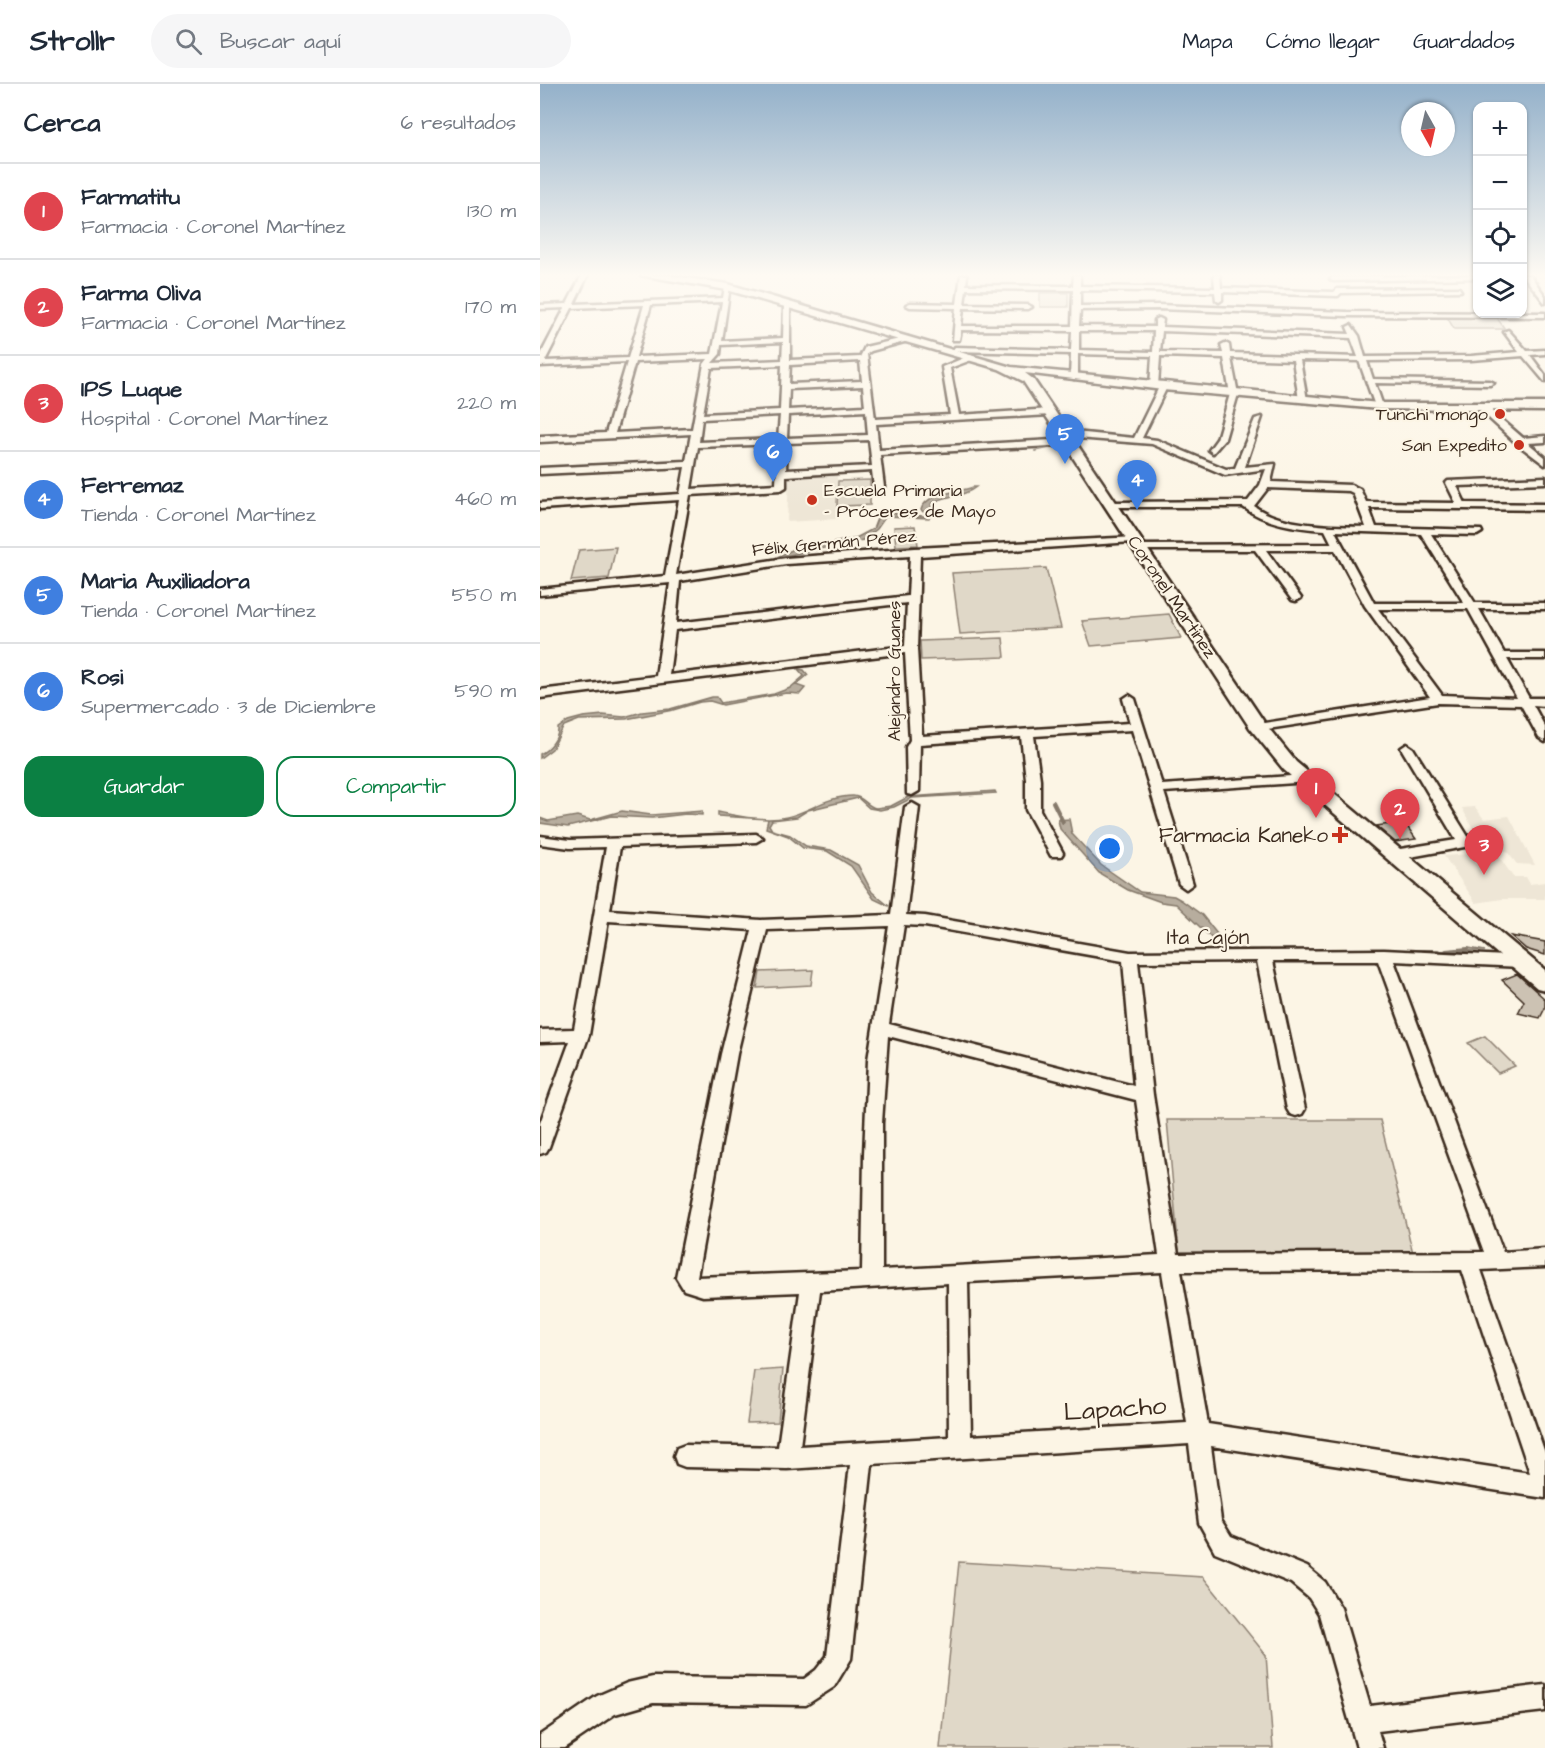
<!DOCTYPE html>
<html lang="es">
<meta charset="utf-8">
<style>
body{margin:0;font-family:"Architects Daughter",sans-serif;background:#f6f6f7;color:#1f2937}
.controls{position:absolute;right:18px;top:18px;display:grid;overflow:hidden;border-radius:12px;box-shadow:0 2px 4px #0004}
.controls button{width:54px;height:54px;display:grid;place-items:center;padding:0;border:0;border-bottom:2px solid #e0e1e3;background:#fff;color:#1f2937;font:30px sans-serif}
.compass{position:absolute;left:861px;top:18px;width:54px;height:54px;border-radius:50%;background:#fff;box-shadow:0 2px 4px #0004;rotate:172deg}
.you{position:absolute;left:570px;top:765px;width:21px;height:21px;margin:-15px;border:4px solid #fff;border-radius:50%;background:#1a73e8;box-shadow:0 0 0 9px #1a73e833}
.badge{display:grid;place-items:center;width:39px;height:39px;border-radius:50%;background:#0b8043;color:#fff;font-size:20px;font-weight:700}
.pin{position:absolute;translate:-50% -50px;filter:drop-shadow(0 2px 3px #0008)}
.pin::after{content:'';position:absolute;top:32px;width:21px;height:18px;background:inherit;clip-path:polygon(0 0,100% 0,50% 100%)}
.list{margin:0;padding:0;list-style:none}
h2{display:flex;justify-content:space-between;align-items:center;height:78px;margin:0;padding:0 24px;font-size:26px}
h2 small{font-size:20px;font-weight:400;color:#747a83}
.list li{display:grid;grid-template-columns:39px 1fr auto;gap:18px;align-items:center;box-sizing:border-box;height:96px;padding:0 24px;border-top:2px solid #e0e1e3}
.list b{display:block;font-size:22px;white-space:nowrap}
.list p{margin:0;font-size:20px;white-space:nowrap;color:#747a83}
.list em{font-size:20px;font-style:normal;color:#747a83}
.actions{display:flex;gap:12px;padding:18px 24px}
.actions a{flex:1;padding:14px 0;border:2px solid #0b8043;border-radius:18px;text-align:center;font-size:21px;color:#0b8043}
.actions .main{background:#0b8043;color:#fff}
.icon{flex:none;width:33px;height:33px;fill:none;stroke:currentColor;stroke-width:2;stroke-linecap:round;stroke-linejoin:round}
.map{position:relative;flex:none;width:1005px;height:1664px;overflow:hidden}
header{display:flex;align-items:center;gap:36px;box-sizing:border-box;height:84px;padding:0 30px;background:#fff;border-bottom:2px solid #e0e1e3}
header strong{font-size:28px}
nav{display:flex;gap:33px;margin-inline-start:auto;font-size:21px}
.search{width:420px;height:54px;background:#f6f6f7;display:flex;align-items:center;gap:15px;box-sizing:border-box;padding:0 21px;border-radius:33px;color:#747a83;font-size:22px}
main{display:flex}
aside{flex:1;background:#fff}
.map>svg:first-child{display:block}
.built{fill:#eee6d6}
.green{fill:#e0d8c8;stroke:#8e8173;stroke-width:1.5}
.water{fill:#b7ad9e;stroke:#85796b;stroke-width:1.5}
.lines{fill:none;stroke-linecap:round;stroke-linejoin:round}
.stream-far1{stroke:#85796b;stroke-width:2}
.stream{stroke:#85796b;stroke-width:4}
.building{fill:#ccc2b3;stroke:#3b2a1e;stroke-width:1.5}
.street-casing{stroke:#3b2a1e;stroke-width:5}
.secondary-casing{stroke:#3b2a1e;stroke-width:5}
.street{fill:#fcf5e5;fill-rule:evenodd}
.secondary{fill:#fcf5e5;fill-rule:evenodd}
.poi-dot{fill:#c8321e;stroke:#fcf5e5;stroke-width:2}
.labels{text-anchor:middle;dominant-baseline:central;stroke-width:4.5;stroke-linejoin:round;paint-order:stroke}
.far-poi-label{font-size:18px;fill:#3b2a1e;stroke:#fcf5e5;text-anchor:end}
.far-street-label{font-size:18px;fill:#3b2a1e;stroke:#fcf5e5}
.poi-label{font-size:21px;fill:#3b2a1e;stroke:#fcf5e5;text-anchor:end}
.street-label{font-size:21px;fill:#3b2a1e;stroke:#fcf5e5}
.near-street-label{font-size:26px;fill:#3b2a1e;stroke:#fcf5e5}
</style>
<header>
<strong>Strollr</strong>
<div class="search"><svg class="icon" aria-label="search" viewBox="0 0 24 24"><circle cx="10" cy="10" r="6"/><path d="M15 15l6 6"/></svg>Buscar aquí</div>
<nav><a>Mapa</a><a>Cómo llegar</a><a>Guardados</a></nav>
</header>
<main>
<aside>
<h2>Cerca<small>6 resultados</small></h2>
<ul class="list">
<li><span class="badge" style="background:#e0444e">1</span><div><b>Farmatitu</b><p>Farmacia · Coronel Martínez</p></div><em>130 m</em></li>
<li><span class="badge" style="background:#e0444e">2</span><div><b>Farma Oliva</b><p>Farmacia · Coronel Martínez</p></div><em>170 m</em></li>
<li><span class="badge" style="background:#e0444e">3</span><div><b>IPS Luque</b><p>Hospital · Coronel Martínez</p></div><em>220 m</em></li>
<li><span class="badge" style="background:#3f7fe0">4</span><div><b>Ferremaz</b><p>Tienda · Coronel Martínez</p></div><em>460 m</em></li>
<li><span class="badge" style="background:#3f7fe0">5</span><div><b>Maria Auxiliadora</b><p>Tienda · Coronel Martínez</p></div><em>550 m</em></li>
<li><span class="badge" style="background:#3f7fe0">6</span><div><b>Rosi</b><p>Supermercado · 3 de Diciembre</p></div><em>590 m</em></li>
</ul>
<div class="actions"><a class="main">Guardar</a><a>Compartir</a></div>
</aside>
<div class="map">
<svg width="1005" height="1664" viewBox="0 0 1005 1664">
<rect width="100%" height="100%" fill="#fcf5e5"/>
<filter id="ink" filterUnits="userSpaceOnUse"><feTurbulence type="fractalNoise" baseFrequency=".0167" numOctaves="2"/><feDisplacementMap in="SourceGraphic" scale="12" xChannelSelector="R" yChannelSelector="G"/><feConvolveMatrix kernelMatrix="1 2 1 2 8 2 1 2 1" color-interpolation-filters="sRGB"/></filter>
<g filter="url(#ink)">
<g class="built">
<path d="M297 390V435L247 438 249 392Z"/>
<path d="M935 723 944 735 969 732 995 781 977 780 968 769 962 765H956L951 758H940L922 724Z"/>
<path d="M952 762 973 793H986L990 800 1005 798V815H962L936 819 904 772 929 770 942 788H945L932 763Z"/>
</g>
<g class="green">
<rect x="500" y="209" width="28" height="14"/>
<path d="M907 233 957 234 965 245H914Z"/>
<path d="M330 396V421L297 422 298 397Z"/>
<path d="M375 442 378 461 356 462 354 443Z"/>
<path d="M76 463 69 494 31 497 39 466Z"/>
<path d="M506 484 521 544 420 550 412 489Z"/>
<path d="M629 530 641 554 551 562 542 537Z"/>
<path d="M463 554 465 573 381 576 380 557Z"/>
<path d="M273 886 271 901 217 904 220 888Z"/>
<path d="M945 952 975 982 958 989 928 959Z"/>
<path d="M627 1036H840L873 1169H639Z"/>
<path d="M243 1285 238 1338 207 1339 214 1287Z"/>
<path d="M419 1478 663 1493 726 1571 733 1664H400Z"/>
</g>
<g class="water">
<path d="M433 403H436C423 414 405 410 391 420L394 429 389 434 346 432 337 445 323 456 235 474 252 466 314 455 333 445 338 432 350 429 383 432 386 430 381 426C386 408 418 409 433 403Z"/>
<path d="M258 585 264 586 268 591 256 601 265 604 260 610 246 609 183 621 170 617 160 618 133 626 86 635 39 636 24 642 12 665 0 674V670C9 666 19 654 18 644L28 637 43 633 63 631 84 633 102 628 130 625 172 613H177L181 619 234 610 250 604 264 592Z"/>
<path d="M455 707 456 709 372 714 354 723 340 726 329 724 318 714 314 715 268 726 257 733 232 736 229 741 232 746 250 751 266 762 291 766 318 781 332 808 349 822 334 815 311 782 287 767 263 764 248 752 226 744 228 735 178 732V728C198 732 225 738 247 733 269 728 287 712 313 712 323 712 327 723 336 724L351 722 368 713Z"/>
<path d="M82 727 111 731 162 727V731L146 730 112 734 71 732 28 743 0 739V734L8 737 37 732 50 736Z"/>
<path d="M529 735 532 750 561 781 600 808 634 812 641 816 662 831 689 865 917 867 929 864 945 867H685L636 820 621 818 588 806 559 789 520 745 518 736Z"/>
</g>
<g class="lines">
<g class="stream-far1">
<path d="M537 355 545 353"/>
<path d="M495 367 522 361"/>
</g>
<g class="stream">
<path d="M513 718 523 738"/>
<path d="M870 867H898"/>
<path d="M906 867 928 865"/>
</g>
</g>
<g class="building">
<path d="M864 738 876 755 855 758 836 742Z"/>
<path d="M971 852 1005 858V871L986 865Z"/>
<path d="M977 890 1005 915V924L1000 934 978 929 984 917 962 896Z"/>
</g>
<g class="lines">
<g class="street-casing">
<g id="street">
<path d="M42 191H48L34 220 183 214 185 203 190 202 182 257 243 254 244 222 250 221V276L320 273 325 263 368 253V257L331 267 327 270 335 335 410 331 402 283 431 271 434 275 410 284 419 331 511 325 515 328 511 331 336 340 339 366 530 355 534 358 530 361 340 371 344 403 339 406 334 403 332 387 246 392V403L241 406 150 411 136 491 246 474 375 464 597 453V457L593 458 380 472 377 565 382 652 590 639 583 615 589 611 595 615 622 701 764 691 771 695 769 698 624 708 653 800 646 805 639 800 592 646 494 652 500 695V726L523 769 521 772H511L486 726V695L481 653 380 660 379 707 372 711 367 710 366 663 370 656 365 569 0 614V606L116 592 130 499 0 511V505L125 492 139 416 0 425V419L140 410 145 383 0 390V384L146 377 151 350 0 358V352L66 349 87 278 0 282V272L25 224 0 225V221L27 220ZM182 218 172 270 96 273 111 221ZM104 221 88 274 5 277 32 224ZM243 258 242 276 172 279 180 270 181 261ZM168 275 164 280 152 345 75 349 95 278ZM320 277 322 297 249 300 250 281ZM242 281 240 326 163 330 171 284ZM323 302 325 322 248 326 249 305ZM326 327 328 351 247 354 248 331ZM240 331 238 355 159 358 162 335ZM329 356 332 382 246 386 247 359ZM238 360 236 400 151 405 158 363ZM370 472 368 512 136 539 140 497 246 480ZM367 519 365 562 129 591 135 546Z"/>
<path d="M421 191H427L426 201 533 202 534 191H540V202L675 204 674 191H680L681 204 794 208 797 205 919 204 921 207 801 209 798 212 682 208V216L679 218 676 216 675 208 540 206V222L618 221 807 228 1005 229V233L807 232 618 225 540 226 539 242 615 243V236L619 234 623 236 622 243 810 250 807 243 811 241 819 252 825 273 931 272 979 268 964 248 968 246 987 267 1005 266V270L990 271 1005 291V298L983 272 931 276 827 277 833 295 950 297 954 299 950 301 835 299 843 322 839 324 835 322 819 277 760 276 767 316 763 318 759 316 753 276 691 274 698 310 685 355 673 369 669 366 677 355 690 310 684 274 620 272 618 302 614 304 610 302 612 272 538 270V293L534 295 530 293 531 270 412 267 415 263 531 266 532 247 421 246 419 256H413L416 224 370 223 366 221 370 219 417 220ZM426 205 533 206 532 242H421L423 224 488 225 492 223 488 221 424 220ZM539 247H614L613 268 539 266ZM622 247 811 254 818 273 690 269 689 261 685 259 681 261 683 269 620 268Z"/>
<path d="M938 191V194L793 197 790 195 793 193Z"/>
<path d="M983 191H990L1005 212V219Z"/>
<path d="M620 301 627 303 602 354 617 356 686 385 695 384 715 335 722 333 705 383 735 380 731 398 811 401 820 405 826 418 916 419 906 399 908 397 1005 393V399L917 402 925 419 1005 420V426L829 424 836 443 941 446 942 448 937 451 891 450 935 519H1005V525H939L964 569H1005V575H967L989 614H1005V622L993 621 1005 643V658L999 654 981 621 898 619 715 647 713 644 719 640 890 613 825 522 795 466H726L761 514 756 517 752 516 715 466H596L595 464 600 461 792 460 785 446C756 444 726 440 703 423H570L568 421 573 418 708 417 720 401 726 385 685 391 612 360 525 353 521 350 525 347 594 354ZM728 404 809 407 813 409 826 443C791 442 743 443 714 422ZM795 447 881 450 924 519H834ZM838 525H928L977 614 902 611Z"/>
<path d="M940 322H946L983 354 1005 352V358L988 359 1005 373V381L976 359 940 326Z"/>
<path d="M867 660 873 664 932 759 930 762 854 776 847 771 854 766 916 756 861 664Z"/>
<path d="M372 719 379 723 366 831 385 832 590 868 844 866 987 873 989 877 981 883 854 877 963 1168 1005 1165V1183L941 1186 1005 1369V1414L671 1362 681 1436 691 1452 767 1483 785 1498 801 1524 830 1622 1005 1601V1627L838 1647 843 1664H817L779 1530 769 1514 751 1499 675 1468 659 1439 649 1360 332 1380 311 1575 294 1603 266 1621 113 1619 75 1630 25 1664H0V1651L57 1612 87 1599 113 1593 264 1595 276 1586 287 1572 310 1381 247 1385 145 1383 137 1380 134 1372 137 1364 145 1361 238 1363 260 1208 163 1212 144 1206 136 1193 181 970 212 846 68 837 49 951 9 1063 6 1068 0 1070V1039L30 957 0 958V946L34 945 66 763 30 764 0 760V752L30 756 216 750 223 754 216 758 80 763 70 826 221 836 351 831 365 723ZM364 841 385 842 583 877 594 1002 349 940ZM349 842 328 976 324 1070 322 1187 157 1193 197 970 227 846ZM717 877 747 1025 750 1030 756 1032 762 1030 765 1025 733 877H838L944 1168 638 1170 613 1011 598 878ZM348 952 596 1016 619 1171 342 1186V1039ZM922 1186 990 1389 668 1340 641 1187ZM622 1188 647 1339 431 1352 428 1198ZM408 1199 409 1353 260 1362 280 1207Z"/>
</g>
</g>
<g class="secondary-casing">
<path id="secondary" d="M100 191H126L188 200 471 283 839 319H1005V327L839 325 623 306 485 289 493 295 726 641 756 678 1005 886V906L997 904 744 686 710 644 483 297 459 285 187 206Z"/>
</g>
<use href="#street" class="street"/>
<use href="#secondary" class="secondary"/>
</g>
</g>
<linearGradient id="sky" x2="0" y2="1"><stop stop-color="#94b1ca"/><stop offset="0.45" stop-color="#fefaf3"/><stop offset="1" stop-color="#fefaf3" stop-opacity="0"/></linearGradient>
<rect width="1005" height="424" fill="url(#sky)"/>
<g class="poi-dot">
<circle cx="960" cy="330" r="6"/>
<circle cx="979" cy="361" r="6"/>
<circle cx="272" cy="416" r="6"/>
<path d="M797 742h6v6h6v6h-6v6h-6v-6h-6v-6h6z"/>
</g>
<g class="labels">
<g class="far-poi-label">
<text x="948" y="330">Tunchi mongo</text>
<text x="967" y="361">San Expedito</text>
<text x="284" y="406" text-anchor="start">Escuela Primaria<tspan x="284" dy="21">- Próceres de Mayo</tspan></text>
</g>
<g class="far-street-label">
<text transform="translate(294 459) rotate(-5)">Félix Germán Pérez</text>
<text transform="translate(632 513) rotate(56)">Coronel Martínez</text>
<text transform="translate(354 587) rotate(-90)">Alejandro Guanes</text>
</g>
<g class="poi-label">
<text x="788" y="751">Farmacia Kaneko</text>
</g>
<g class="street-label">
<text x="668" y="853">Ita Cajón</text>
</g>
<g class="near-street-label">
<text transform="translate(575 1325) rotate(-4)">Lapacho</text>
</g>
</g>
</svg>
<div class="controls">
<button>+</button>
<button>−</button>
<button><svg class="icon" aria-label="locate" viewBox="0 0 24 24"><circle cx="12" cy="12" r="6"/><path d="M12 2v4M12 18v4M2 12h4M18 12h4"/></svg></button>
<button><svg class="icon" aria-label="layers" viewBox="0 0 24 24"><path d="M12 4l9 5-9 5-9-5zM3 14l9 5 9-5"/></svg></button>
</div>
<svg class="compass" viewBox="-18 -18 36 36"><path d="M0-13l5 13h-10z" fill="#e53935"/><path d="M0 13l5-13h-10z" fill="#747a83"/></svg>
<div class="you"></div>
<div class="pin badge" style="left:776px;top:734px;background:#e0444e">1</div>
<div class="pin badge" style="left:860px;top:755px;background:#e0444e">2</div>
<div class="pin badge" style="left:944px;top:791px;background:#e0444e">3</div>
<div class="pin badge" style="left:597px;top:426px;background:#3f7fe0">4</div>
<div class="pin badge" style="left:525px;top:380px;background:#3f7fe0">5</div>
<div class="pin badge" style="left:233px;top:398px;background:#3f7fe0">6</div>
</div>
</main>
